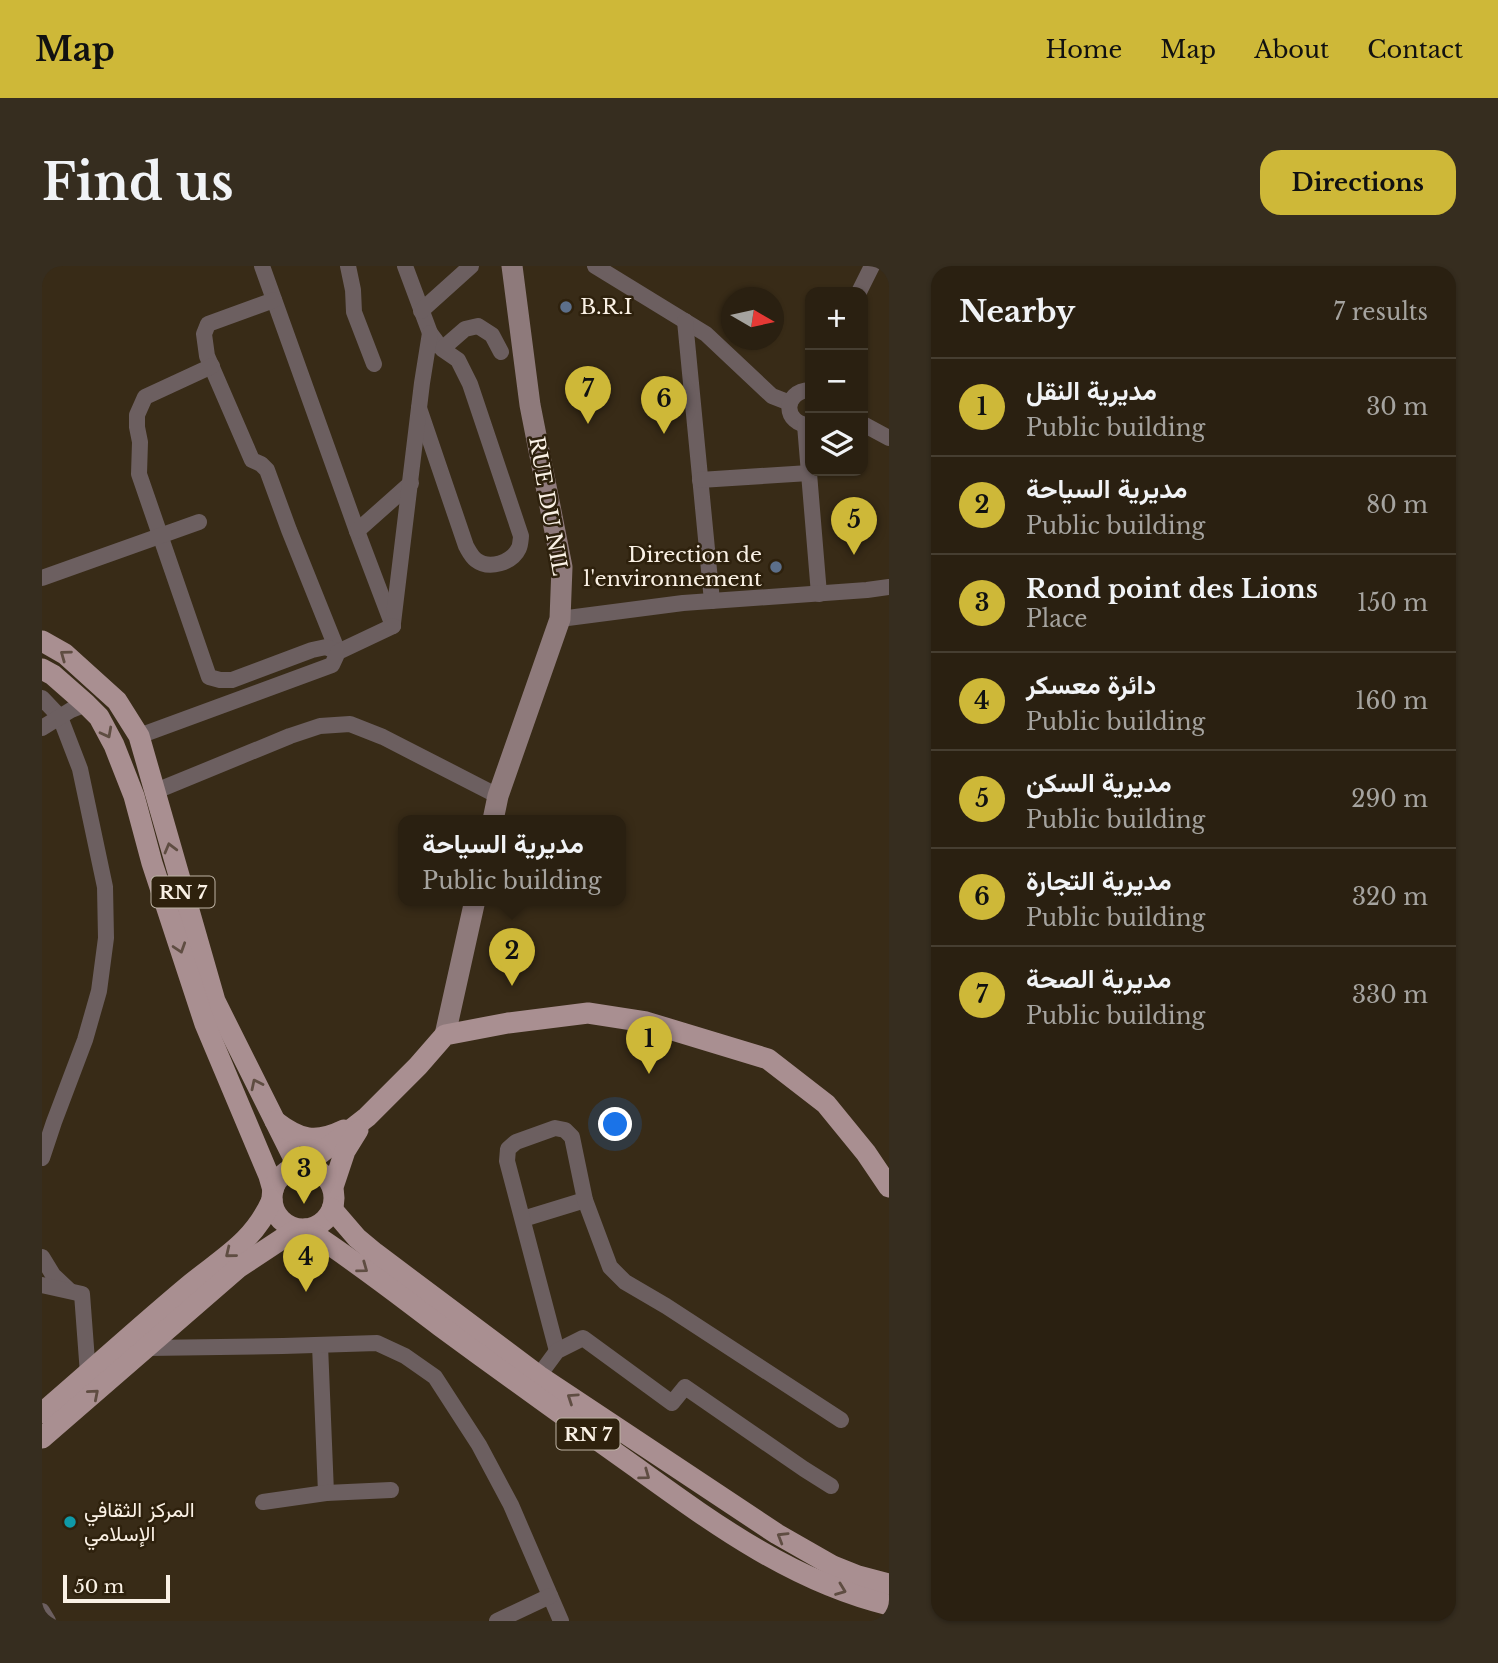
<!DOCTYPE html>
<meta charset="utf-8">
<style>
body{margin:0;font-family:"Libre Baskerville",Vazirmatn,serif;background:#362d1f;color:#f1f3f6}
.controls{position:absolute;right:21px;top:21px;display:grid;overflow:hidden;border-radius:14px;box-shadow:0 2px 5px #0004}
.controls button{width:63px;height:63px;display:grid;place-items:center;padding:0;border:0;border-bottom:2px solid #463e31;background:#2a2011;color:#f1f3f6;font:35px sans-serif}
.compass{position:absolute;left:679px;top:21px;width:63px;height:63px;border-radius:50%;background:#2a2011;box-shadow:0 2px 5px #0004;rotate:99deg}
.scale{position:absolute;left:21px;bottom:18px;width:107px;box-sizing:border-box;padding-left:7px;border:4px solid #faf1e5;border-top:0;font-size:19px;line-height:24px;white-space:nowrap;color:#faf1e5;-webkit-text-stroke:5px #2e210d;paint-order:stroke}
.you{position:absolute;left:574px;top:859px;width:24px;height:24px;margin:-18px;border:5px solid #fff;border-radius:50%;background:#1a73e8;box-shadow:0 0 0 10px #1a73e833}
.badge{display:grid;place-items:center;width:46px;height:46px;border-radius:50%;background:#ceb838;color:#111;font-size:23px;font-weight:700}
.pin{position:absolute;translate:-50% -58px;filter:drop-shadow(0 2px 4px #0008)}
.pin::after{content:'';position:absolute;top:37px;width:24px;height:21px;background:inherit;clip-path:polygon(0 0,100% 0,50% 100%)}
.popup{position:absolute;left:356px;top:549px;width:228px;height:91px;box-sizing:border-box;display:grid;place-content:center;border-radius:14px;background:#2a2011;filter:drop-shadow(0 2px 5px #0005);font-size:23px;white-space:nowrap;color:#a5a39f}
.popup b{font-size:26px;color:#f1f3f6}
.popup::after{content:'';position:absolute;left:50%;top:100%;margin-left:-14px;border:14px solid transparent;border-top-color:#2a2011}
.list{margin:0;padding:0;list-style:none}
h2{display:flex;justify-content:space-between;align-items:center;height:91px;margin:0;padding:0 28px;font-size:30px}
h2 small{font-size:23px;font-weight:400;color:#a5a39f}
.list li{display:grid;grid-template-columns:46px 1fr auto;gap:21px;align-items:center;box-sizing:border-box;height:98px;padding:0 28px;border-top:2px solid #463e31}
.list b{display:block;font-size:26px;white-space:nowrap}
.list p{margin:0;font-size:23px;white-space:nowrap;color:#a5a39f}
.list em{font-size:23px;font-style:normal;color:#a5a39f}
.icon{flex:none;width:38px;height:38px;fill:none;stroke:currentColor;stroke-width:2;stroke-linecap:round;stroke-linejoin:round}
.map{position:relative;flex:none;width:847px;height:1355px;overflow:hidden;border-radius:21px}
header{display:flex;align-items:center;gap:42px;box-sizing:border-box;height:98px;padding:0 35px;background:#ceb838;color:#111}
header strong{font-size:33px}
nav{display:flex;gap:38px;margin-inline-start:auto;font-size:24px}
.intro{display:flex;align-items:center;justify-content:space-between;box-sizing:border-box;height:168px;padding:0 42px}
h1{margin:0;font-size:49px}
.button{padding:18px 32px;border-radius:21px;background:#ceb838;color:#111;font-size:24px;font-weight:700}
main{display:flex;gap:42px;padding:0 42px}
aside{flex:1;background:#2a2011;border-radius:21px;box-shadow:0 2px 5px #0004}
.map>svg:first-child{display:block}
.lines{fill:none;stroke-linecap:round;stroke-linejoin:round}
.street{stroke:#6c5f60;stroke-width:16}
.secondary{stroke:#8e7a7b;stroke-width:21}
.primary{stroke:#a98f91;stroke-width:21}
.oneway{stroke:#5f4d42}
.service-dot{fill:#5c6f8a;stroke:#2e210d;stroke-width:2.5}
.culture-dot{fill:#0f9aa8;stroke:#2e210d;stroke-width:2.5}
.labels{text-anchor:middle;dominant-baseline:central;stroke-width:5;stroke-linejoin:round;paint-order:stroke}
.shield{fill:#2e210d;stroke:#bdb3a4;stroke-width:2}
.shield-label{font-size:19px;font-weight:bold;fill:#faf1e5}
.poi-label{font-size:21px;fill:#faf1e5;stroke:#2e210d;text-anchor:start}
.street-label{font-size:21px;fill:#faf1e5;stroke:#2e210d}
</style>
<header>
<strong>Map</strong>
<nav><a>Home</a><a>Map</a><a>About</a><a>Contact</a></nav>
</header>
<div class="intro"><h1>Find us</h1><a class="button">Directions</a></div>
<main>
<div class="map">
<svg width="847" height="1355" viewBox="0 0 847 1355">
<rect width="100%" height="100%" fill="#382b17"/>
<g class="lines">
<g class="street">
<path d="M220 0 315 265 351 360"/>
<path d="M306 0 311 24 312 46 332 98"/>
<path d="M363 0 388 67 394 75"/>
<path d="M553 0 664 68 730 130 748 137"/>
<path d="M817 26 830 0"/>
<path d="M232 34 166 58 162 68 165 90 210 194 219 198 225 204 247 264 296 386"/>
<path d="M379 45 429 0"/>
<path d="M643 55 670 335"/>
<path d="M170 100 103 131 95 149V161L98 176 97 208 167 411 178 414H190L270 384 284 381 296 386"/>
<path d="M768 124C740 125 741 159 768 159"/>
<path d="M377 142 424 280C427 285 429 290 434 294 447 304 470 297 477 282 478 281 479 271 479 270L428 118 416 94 400 83 423 63 436 60 450 69 459 86"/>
<path d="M821 158 847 172"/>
<path d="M763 159 777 328"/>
<path d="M658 214 767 207"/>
<path d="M315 265 369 217"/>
<path d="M0 312 157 256"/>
<path d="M518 353 641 337 825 324 847 321"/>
<path d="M351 357 380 117 388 67"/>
<path d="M0 432 18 451 38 503 63 621 64 672 57 725 43 774 12 856 0 892"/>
<path d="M0 462 29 444 44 438"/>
<path d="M97 470 290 399 296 386 351 360"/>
<path d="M114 525 248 470 278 460 308 458 341 471 456 530"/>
<path d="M481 953 543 934"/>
<path d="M0 991 11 1009 27 1024"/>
<path d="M0 1019 40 1028 46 1108"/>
<path d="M278 1079 284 1227"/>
<path d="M105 1082 241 1080 335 1077 363 1090 393 1111 437 1179 469 1239 519 1355"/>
<path d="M515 1085 465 895 466 883 474 876 513 862 523 864 530 871 543 934 568 1001 583 1016 624 1040 799 1154"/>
<path d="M490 1119 515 1085 541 1072 630 1137 643 1121 762 1203 789 1220"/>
<path d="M221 1236 284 1227 349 1224"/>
<path d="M0 1345 6 1355"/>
<path d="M455 1355 508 1330"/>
</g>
<g class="secondary">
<path d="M451 554 456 530 518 353 520 301 488 139 470 0"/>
<path d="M403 769 433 634"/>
</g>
<g class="primary">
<path d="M0 375 23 388 75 435 97 470 173 735 256 901"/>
<path d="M0 403 11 409 44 438 57 451 72 479 92 530 110 597 163 758 227 910 231 924"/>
<path d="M233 855C258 874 273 878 302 864"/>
<circle cx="261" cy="932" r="31"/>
<path d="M261 901 325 851 376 800 403 769 466 757 546 747 604 756 726 793 784 838 824 887 847 921"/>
<path d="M291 921 303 885 316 864"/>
<path d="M290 943 315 972 333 987 497 1110 735 1268 791 1300 816 1310 847 1318"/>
<path d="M264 963C311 993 354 1027 398 1060 462 1107 527 1154 592 1200 671 1257 751 1316 847 1339"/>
<path d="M0 1147C49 1105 96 1062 145 1021 180 992 211 977 230 934"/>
<path d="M0 1172 196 1002 255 963"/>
</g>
</g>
<defs><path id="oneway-chevron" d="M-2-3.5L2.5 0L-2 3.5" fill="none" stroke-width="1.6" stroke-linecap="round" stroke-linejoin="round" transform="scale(1.75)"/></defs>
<g class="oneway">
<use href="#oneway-chevron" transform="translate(23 389) rotate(-144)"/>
<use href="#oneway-chevron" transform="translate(65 467) rotate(62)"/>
<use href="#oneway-chevron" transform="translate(128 582) rotate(-105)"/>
<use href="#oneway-chevron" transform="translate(138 682) rotate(72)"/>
<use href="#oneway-chevron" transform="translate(214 818) rotate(-116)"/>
<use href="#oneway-chevron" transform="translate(188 987) rotate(141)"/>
<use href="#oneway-chevron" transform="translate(321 1002) rotate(36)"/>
<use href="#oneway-chevron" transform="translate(52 1128) rotate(-41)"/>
<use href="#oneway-chevron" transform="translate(530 1132) rotate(-146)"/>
<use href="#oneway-chevron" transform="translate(603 1209) rotate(36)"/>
<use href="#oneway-chevron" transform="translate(740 1271) rotate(-149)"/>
<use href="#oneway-chevron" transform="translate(799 1324) rotate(21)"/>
</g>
<g class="service-dot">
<circle cx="524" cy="41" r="7"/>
<circle cx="734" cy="301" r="7"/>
</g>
<circle class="culture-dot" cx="28" cy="1256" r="7"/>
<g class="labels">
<g class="shield">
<rect x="109.5" y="610.5" width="63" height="31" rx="5"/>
<rect x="514.5" y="1152.5" width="63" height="31" rx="5"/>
</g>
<g class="shield-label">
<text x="141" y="626">RN 7</text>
<text x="546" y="1168">RN 7</text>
</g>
<g class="poi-label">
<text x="538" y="41">B.R.I</text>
<text x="720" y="289" text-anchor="end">Direction de<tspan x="720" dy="24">l'environnement</tspan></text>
<text x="42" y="1244">المركز الثقافي<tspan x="42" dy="24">الإسلامي</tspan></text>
</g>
<g class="street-label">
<text transform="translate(506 240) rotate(80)">RUE DU NIL</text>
</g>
</g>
</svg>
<div class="controls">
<button>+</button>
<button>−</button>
<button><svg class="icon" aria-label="layers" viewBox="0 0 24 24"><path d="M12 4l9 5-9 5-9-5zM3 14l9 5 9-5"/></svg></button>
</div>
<svg class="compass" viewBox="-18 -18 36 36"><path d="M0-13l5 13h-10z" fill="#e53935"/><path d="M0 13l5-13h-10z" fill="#a5a39f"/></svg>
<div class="scale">50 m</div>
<div class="you"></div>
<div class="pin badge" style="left:607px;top:808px">1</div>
<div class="pin badge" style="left:470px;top:720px">2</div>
<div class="popup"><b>مديرية السياحة</b>Public building</div>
<div class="pin badge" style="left:262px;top:938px">3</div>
<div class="pin badge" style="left:264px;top:1026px">4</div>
<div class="pin badge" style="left:812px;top:289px">5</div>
<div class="pin badge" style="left:622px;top:168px">6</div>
<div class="pin badge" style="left:546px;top:158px">7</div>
</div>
<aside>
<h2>Nearby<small>7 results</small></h2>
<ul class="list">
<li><span class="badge">1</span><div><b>مديرية النقل</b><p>Public building</p></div><em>30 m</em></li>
<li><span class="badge">2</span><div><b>مديرية السياحة</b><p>Public building</p></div><em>80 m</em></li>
<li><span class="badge">3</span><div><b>Rond point des Lions</b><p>Place</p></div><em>150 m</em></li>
<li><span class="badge">4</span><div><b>دائرة معسكر</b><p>Public building</p></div><em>160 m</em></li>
<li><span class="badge">5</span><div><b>مديرية السكن</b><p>Public building</p></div><em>290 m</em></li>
<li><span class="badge">6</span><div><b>مديرية التجارة</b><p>Public building</p></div><em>320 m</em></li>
<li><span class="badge">7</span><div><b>مديرية الصحة</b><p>Public building</p></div><em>330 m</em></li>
</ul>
</aside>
</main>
